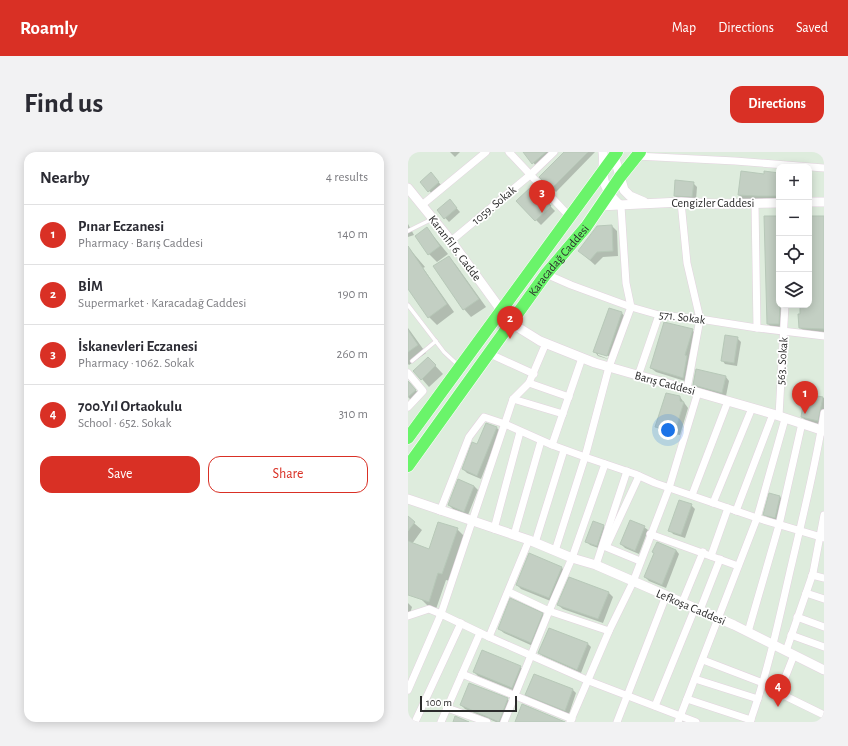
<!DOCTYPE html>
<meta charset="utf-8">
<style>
body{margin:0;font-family:"Alegreya Sans",sans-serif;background:#f2f2f3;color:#2b2b33}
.controls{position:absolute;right:12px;top:12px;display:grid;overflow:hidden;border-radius:8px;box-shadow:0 2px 10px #0003}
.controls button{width:36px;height:36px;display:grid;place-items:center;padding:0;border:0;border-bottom:1px solid #e1e1e2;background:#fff;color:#2b2b33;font:20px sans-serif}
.scale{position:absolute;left:12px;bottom:10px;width:97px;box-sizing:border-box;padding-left:4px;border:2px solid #2b2b2b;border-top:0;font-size:11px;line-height:14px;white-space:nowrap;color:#2b2b2b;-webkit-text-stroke:3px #fff;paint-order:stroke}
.you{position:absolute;left:260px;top:278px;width:14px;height:14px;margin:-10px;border:3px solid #fff;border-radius:50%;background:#1a73e8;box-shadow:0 0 0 6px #1a73e833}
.badge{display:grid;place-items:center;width:26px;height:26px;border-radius:50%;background:#d93025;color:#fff;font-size:13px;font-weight:700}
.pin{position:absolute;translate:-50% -33px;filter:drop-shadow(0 1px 2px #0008)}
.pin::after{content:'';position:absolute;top:21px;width:14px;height:12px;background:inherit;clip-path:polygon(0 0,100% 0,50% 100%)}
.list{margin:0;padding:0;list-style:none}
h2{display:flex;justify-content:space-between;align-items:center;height:52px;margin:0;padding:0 16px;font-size:17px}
h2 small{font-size:13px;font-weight:400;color:#7c7c81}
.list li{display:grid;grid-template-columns:26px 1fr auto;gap:12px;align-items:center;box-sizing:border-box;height:60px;padding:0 16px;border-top:1px solid #e1e1e2}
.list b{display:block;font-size:15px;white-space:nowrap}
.list p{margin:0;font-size:13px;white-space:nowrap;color:#7c7c81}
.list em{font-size:13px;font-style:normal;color:#7c7c81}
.actions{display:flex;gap:8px;padding:12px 16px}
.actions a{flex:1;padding:9px 0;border:1px solid #d93025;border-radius:12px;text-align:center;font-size:14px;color:#d93025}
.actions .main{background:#d93025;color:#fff}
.icon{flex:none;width:22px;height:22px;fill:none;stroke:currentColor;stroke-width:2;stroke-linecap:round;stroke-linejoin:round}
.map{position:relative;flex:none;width:416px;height:570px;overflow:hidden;border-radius:12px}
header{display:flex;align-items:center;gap:24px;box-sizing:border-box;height:56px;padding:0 20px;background:#d93025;color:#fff}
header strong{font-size:19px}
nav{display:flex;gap:22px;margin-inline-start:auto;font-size:14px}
.intro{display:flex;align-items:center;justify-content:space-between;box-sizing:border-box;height:96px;padding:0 24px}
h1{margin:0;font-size:28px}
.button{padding:10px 18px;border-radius:12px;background:#d93025;color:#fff;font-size:14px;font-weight:700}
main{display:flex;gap:24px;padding:0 24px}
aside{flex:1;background:#fff;border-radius:12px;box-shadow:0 2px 10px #0003}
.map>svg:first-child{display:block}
.shadow{fill:#0003}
.building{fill:#c3cfc3;stroke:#b7c8b8}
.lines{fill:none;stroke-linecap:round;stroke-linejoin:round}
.service-casing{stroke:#e3d3df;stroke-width:4.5}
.minor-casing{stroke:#e3d3df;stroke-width:8}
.tertiary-casing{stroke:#e3d3df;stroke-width:10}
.trunk-casing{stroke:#fff;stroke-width:13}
.service{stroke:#fff;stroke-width:3.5}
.minor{stroke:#fff;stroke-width:7}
.tertiary{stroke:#fff;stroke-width:9}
.trunk{stroke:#6af46a;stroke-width:12}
.labels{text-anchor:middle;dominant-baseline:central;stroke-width:3.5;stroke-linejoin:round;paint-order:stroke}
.street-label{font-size:12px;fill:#2b2b2b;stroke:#fff}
</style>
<header>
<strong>Roamly</strong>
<nav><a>Map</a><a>Directions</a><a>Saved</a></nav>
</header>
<div class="intro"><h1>Find us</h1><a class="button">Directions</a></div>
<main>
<aside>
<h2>Nearby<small>4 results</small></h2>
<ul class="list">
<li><span class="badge">1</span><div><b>Pınar Eczanesi</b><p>Pharmacy · Barış Caddesi</p></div><em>140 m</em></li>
<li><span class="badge">2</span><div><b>BİM</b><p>Supermarket · Karacadağ Caddesi</p></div><em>190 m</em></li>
<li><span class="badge">3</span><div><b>İskanevleri Eczanesi</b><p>Pharmacy · 1062. Sokak</p></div><em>260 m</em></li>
<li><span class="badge">4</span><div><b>700.Yıl Ortaokulu</b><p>School · 652. Sokak</p></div><em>310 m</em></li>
</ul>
<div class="actions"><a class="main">Save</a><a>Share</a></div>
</aside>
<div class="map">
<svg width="416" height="570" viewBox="0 0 416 570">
<rect width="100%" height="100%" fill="#deecdd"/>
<g class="shadow">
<path d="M42 0H52L47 5Z"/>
<path d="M116 0H143L129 15Z"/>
<path d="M156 0H187L148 40 132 25Z"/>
<path d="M371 22V47H335L331 43 357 23Z"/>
<path d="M26 25 34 34 25 43 13 30Z"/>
<path d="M285 31 289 35 288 48H271L267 44Z"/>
<path d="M124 35 147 59 133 73 109 49Z"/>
<path d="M45 52 52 60 41 70 30 58Z"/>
<path d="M401 65H416V181L396 179 392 176 393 153H401Z"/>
<path d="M0 72 6 83 0 85Z"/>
<path d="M204 74 209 79 210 104 195 105 187 113 177 104Z"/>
<path d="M19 77 26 85 40 102 29 110 21 102 8 84Z"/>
<path d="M0 95 17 115 15 116 46 160 29 173 21 165 0 136Z"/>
<path d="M41 105 48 113 78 155 63 165 56 157Z"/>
<path d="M371 153H375L374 176H364L360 172Z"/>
<path d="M214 161 217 165 204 205 190 201V203L203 208 190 204 187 200Z"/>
<path d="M0 176 18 201 1 213 0 212Z"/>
<path d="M284 178 289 183 280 230 248 220 243 216Z"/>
<path d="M329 186 333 190 329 214 317 212 314 208Z"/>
<path d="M20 206 35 222 21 235 7 219Z"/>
<path d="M318 225 321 229 318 244 290 236 286 232Z"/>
<path d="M0 229 11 242 4 249 0 245Z"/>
<path d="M398 243 416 246V262L413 273 398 269 394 265Z"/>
<path d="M272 245 280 256 272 283 253 280 248 274Z"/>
<path d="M88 275 92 279 73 327 59 321 55 317 69 293Z"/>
<path d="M51 328 66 334 70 338 60 363 45 357 41 353Z"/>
<path d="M362 342 372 345 376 348 371 369 360 366 356 362Z"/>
<path d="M283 353 287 357 277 386 265 382 262 378Z"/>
<path d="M0 366 14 378 4 392 21 398 49 377 57 385 42 429 38 428 28 457 20 454 12 446 0 442Z"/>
<path d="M195 374 199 378 193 397 182 393 178 389Z"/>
<path d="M236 375 240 378 231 402 217 396 213 392Z"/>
<path d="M268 398 271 402 258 436 241 429 237 425 247 401Z"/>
<path d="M121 403 154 416 158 420 145 450 113 437 109 433Z"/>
<path d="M200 440 205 445 195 471 155 457 150 453Z"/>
<path d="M0 451 4 455 0 468Z"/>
<path d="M134 462 139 467 127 495 96 481 91 477Z"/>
<path d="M179 491 183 495 173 521 135 504 131 501Z"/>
<path d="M112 515 116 518 107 539 70 524 66 520Z"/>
<path d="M164 537 168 541 161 562 122 546 119 542Z"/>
<path d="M99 547 103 551 96 570H88L57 557 53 553Z"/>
</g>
<g class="building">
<path d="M115 0H138L124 12Z"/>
<path d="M156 0H180L143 37 131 25Z"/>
<path d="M333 19 356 22V19L371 21V44H349L330 43Z"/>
<path d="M23 20 31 30 20 40 12 30Z"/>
<path d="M267 28 286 30 284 45 266 44Z"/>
<path d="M124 34 143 54 127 69 108 49Z"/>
<path d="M42 47 49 56 36 67 29 58Z"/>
<path d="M356 64H371L372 153 371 172H359Z"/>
<path d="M401 64H416V177L391 176 390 162H392V153H401Z"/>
<path d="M204 73 205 99 189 100 182 108 170 99 189 74Z"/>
<path d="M19 75 32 94 20 103 7 84Z"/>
<path d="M0 94 39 152 20 166 0 137Z"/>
<path d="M41 104 71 147 55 158 25 114Z"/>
<path d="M201 156 214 160 199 204 185 200Z"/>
<path d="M256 170 285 177 277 203 279 204 275 226 242 216Z"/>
<path d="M0 178 10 193 0 200Z"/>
<path d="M317 183 330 185 326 211 313 209Z"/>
<path d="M20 205 28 213 13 228 5 219Z"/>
<path d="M288 217 318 224 314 241 285 233Z"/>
<path d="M0 229 8 238 0 245Z"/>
<path d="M258 241 272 244V249L276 250 267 279 247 275Z"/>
<path d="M397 242 415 245 410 269 393 265Z"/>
<path d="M78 271 89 275 69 324 54 317 64 290 69 292Z"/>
<path d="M50 327 66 334 56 360 40 353Z"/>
<path d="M361 341 372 344 367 366 355 363Z"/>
<path d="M271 348 284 352 273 383 260 379Z"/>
<path d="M0 364 7 370 0 379Z"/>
<path d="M222 368 237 374 227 399 212 392Z"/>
<path d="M185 369 196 373 189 394 177 390Z"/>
<path d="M30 370 50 376 34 422 30 421 21 450 0 443V389L21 397Z"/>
<path d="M249 390 268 398 254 433 236 425 246 401 244 400Z"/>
<path d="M121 401 154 415 141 446 108 433Z"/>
<path d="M161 425 201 440 190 467 149 453Z"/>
<path d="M102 446 135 461 123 491 90 477Z"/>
<path d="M141 476 180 491 169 518 130 501Z"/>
<path d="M74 498 113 514 104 536 65 520Z"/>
<path d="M126 522 165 537 157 559 117 543Z"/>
<path d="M61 531 100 546 91 570 52 553Z"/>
<path d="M114 552 157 570H107Z"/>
<path d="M47 564 61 570H45Z"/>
</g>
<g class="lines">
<g class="service-casing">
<g id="service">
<path d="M0 79 24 67"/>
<path d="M0 153 36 200 50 213"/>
<path d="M4 209 28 189"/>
</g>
</g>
<g class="minor-casing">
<g id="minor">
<path d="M101 0 162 65"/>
<path d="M228 4 327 9 416 16"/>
<path d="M273 50 279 111 292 167 279 237"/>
<path d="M347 52 349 176"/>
<path d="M14 53 78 0"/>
<path d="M43 89 122 23 146 0"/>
<path d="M138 122 163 133 223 155 251 163 292 167 349 176 416 184"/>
<path d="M80 201 126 222"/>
<path d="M0 221 15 239 0 255"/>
<path d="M230 224 251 163"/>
<path d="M121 231 161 245"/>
<path d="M105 247 155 262"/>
<path d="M371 264 377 153"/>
<path d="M144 293 174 206"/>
<path d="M231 324 198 395 232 409"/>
<path d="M284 343 320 249"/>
<path d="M305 351 344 256"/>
<path d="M32 359 61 285 76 265 97 272 144 293 177 305 201 215 223 155 218 131 213 54"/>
<path d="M328 359 365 262"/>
<path d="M86 377 112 280"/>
<path d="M242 382 330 414"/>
<path d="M106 383 133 289"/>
<path d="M127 391 156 298"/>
<path d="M147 399 177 305 227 322 247 331 349 366 416 386"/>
<path d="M303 404 320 356"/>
<path d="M188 413 219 319"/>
<path d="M404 423 416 426"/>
<path d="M101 440 141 459 201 479"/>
<path d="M398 441 416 447"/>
<path d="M274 451 295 400"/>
<path d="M292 458 312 407"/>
<path d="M0 464 21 457 33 462 105 247 121 231 138 191"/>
<path d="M389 465 416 475"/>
<path d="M340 480 371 373 394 271"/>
<path d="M383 483 416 495"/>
<path d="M81 485 121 388"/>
<path d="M378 499 405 421 416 363"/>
<path d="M295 508 355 531 371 541 416 563"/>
<path d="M54 522 164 567"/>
<path d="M287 527 350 547"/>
<path d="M0 538 33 462 81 485 181 529 288 570"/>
<path d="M371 541 386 503"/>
<path d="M279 547 343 568"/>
<path d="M247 554 287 456"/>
<path d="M39 556 79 570"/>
<path d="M7 570 53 471"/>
<path d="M33 570 72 481"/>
<path d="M96 570 141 459 164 406 197 312"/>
<path d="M162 570 201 479 225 430 261 336 290 240"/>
<path d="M209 570 258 444"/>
<path d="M270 570 349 366 377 267"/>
<path d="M342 570C360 520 371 467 383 415 395 364 408 312 416 261"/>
</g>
</g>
<g class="tertiary-casing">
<g id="tertiary">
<path d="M195 0C196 6 195 12 195 19 195 34 202 45 213 54"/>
<path d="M205 0 216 38 222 44 236 50"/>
<path d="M0 36 43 89 93 158"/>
<path d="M401 50H416"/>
<path d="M191 54 273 50 310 52 371 51"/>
<path d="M103 171 132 189 187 211 365 262 416 279"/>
<path d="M0 347 121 388 164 406 188 413 326 473 416 518"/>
</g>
</g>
<g class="trunk-casing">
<g id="trunk">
<path d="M0 286 209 0"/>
<path id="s1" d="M0 314 138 122 178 75 212 25 232 0"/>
</g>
</g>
<use href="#service" class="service"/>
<use href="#minor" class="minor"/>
<use href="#tertiary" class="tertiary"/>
<use href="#trunk" class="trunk"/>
</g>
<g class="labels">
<g class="street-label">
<text x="305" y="51">Cengizler Caddesi</text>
<text transform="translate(86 53) rotate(-40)">1059. Sokak</text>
<text transform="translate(47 96) rotate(53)">Karanfil 6. Cadde</text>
<text stroke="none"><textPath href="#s1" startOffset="255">Karacadağ Caddesi</textPath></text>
<text transform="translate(274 165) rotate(7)">571. Sokak</text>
<text transform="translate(374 209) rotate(-86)">563. Sokak</text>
<text transform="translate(257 231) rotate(15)">Barış Caddesi</text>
<text transform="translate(283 455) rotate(23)">Lefkoşa Caddesi</text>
</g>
</g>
</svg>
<div class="controls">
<button>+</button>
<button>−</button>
<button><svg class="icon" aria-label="locate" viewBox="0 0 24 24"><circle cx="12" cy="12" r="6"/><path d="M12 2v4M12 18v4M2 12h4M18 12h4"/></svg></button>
<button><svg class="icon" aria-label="layers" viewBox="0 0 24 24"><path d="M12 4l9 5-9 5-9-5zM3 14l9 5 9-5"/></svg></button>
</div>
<div class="scale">100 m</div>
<div class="you"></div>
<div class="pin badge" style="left:397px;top:262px">1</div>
<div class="pin badge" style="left:102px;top:187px">2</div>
<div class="pin badge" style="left:134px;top:61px">3</div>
<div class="pin badge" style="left:370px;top:555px">4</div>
</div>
</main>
